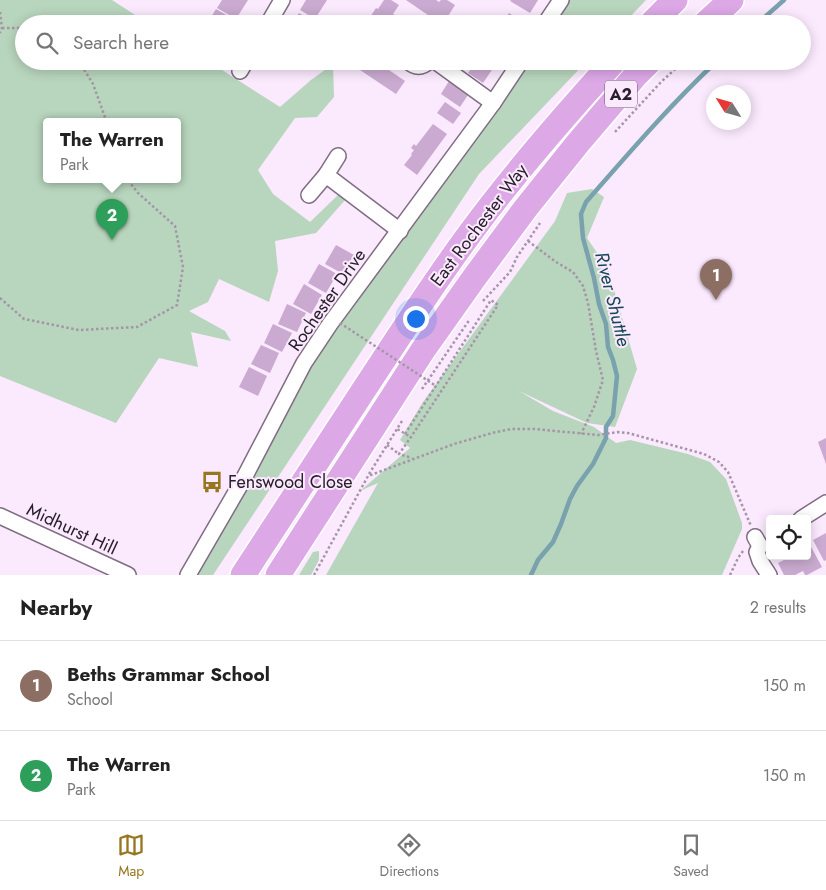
<!DOCTYPE html>
<style>
body{margin:0;font-family:Jost,sans-serif;background:#f2f2f2;color:#222}
.controls{position:absolute;right:15px;bottom:15px;display:grid;overflow:hidden;border-radius:5px;box-shadow:0 2px 12px #0003}
.controls button{width:45px;height:45px;display:grid;place-items:center;padding:0;border:0;border-bottom:1px solid #e0e0e0;background:#fff;color:#222;font:25px sans-serif}
.compass{position:absolute;left:706px;top:85px;width:45px;height:45px;border-radius:50%;background:#fff;box-shadow:0 2px 12px #0003;rotate:307deg}
.you{position:absolute;left:415px;top:318px;width:18px;height:18px;margin:-12px;border:4px solid #fff;border-radius:50%;background:#1a73e8;box-shadow:0 0 0 8px #1a73e833}
.badge{display:grid;place-items:center;width:32px;height:32px;border-radius:50%;background:#98761f;color:#fff;font-size:16px;font-weight:700}
.pin{position:absolute;translate:-50% -41px;filter:drop-shadow(0 1px 2px #0008)}
.pin::after{content:'';position:absolute;top:26px;width:18px;height:15px;background:inherit;clip-path:polygon(0 0,100% 0,50% 100%)}
.popup{position:absolute;left:43px;top:118px;width:138px;height:65px;box-sizing:border-box;display:grid;place-content:center;border-radius:5px;background:#fff;filter:drop-shadow(0 1px 4px #0005);font-size:16px;white-space:nowrap;color:#767676}
.popup b{font-size:19px;color:#222}
.popup::after{content:'';position:absolute;left:50%;top:100%;margin-left:-10px;border:10px solid transparent;border-top-color:#fff}
.list{margin:0;padding:0;list-style:none}
h2{display:flex;justify-content:space-between;align-items:center;height:65px;margin:0;padding:0 20px;font-size:21px}
h2 small{font-size:16px;font-weight:400;color:#767676}
.list li{display:grid;grid-template-columns:32px 1fr auto;gap:15px;align-items:center;box-sizing:border-box;height:90px;padding:0 20px;border-top:1px solid #e0e0e0}
.list b{display:block;font-size:19px;white-space:nowrap}
.list p{margin:0;font-size:16px;white-space:nowrap;color:#767676}
.list em{font-size:16px;font-style:normal;color:#767676}
.icon{flex:none;width:28px;height:28px;fill:none;stroke:currentColor;stroke-width:2;stroke-linecap:round;stroke-linejoin:round}
.map{position:relative;flex:none;width:826px;height:575px;overflow:hidden}
.search{position:absolute;background:#fff;box-shadow:0 2px 12px #0003;left:15px;right:15px;top:15px;height:55px;display:flex;align-items:center;gap:12px;box-sizing:border-box;padding:0 18px;border-radius:28px;color:#767676;font-size:19px}
.sheet{height:245px;background:#fff}
nav{display:flex;justify-content:space-around;align-items:center;box-sizing:border-box;height:70px;border-top:1px solid #e0e0e0;background:#fff;font-size:14px;color:#767676}
nav a{display:grid;justify-items:center;gap:2px}
nav .on{color:#98761f}
.map>svg:first-child{display:block}
.green{fill:#b8d5bd;fill-rule:evenodd}
.lines{fill:none;stroke-linecap:round;stroke-linejoin:round}
.stream{stroke:#79a1ae;stroke-width:4.5}
.building{fill:#caaad0}
.minor-casing{stroke:#806c83;stroke-width:18}
.trunk-casing{stroke:#fff;stroke-width:28}
.path{stroke:#a496a7;stroke-width:2.5;stroke-dasharray:2.5 2.5;stroke-linecap:butt}
.minor{stroke:#fff;stroke-width:15}
.trunk{stroke:#dca8e6;stroke-width:25}
.path-bridge{stroke:#a496a7;stroke-width:2.5;stroke-dasharray:2.5 2.5;stroke-linecap:butt}
.labels{text-anchor:middle;dominant-baseline:central;stroke-width:4;stroke-linejoin:round;paint-order:stroke}
.shield{fill:#fbe9fe;stroke:#675c6a;stroke-width:1}
.shield-label{font-size:16px;font-weight:bold;fill:#28202a}
.street-label{font-size:18px;fill:#28202a;stroke:#fbe9fe}
.poi-label{font-size:18px;fill:#28202a;stroke:#fbe9fe;text-anchor:start}
.water-label{font-size:19px;font-style:italic;fill:#144854;stroke:#fbe9fe}
</style>
<div class="map">
<svg width="826" height="575" viewBox="0 0 826 575">
<rect width="100%" height="100%" fill="#fbe9fe"/>
<g class="green">
<path d="M0 0H112L149 24H24V61H208L280 107 311 80 333 64 334 97 317 117 295 118 258 170 273 194 310 222 338 195 346 199 316 233 275 241 278 271 269 302 219 279 208 302 189 311 225 331 231 341 191 332 198 367 159 358 116 423 0 376ZM47 121H177V179H47Z"/>
<path d="M566 0H646L623 24H550Z"/>
<path d="M524 61H587L479 174 213 575H188L323 345Z"/>
<path d="M592 189 604 197 587 238 608 269 637 369 615 427 587 423 519 391 553 411 594 427 616 443 630 440 688 454 710 462 726 479 742 523V529L722 575H326L378 483 360 491 410 448 400 440 423 402 555 221 567 193Z"/>
<path d="M319 551V560L311 575H299L313 552Z"/>
</g>
<g class="lines">
<g class="stream">
<path d="M757 24 784 0"/>
<path d="M531 575 538 560 553 542 561 524 570 499 577 486 593 464 606 438V427L613 416 617 376 613 360 608 347 606 324 599 304 594 278 583 238 581 214 586 202C628 154 670 105 717 61"/>
</g>
</g>
<g class="building">
<path d="M222 0H248L236 19 217 8Z"/>
<path d="M306 0H327L315 19 300 10Z"/>
<path d="M384 0H391L399 5 393 14 398 17 394 24H375L377 21 370 17 376 8 378 9Z"/>
<path d="M406 0H436L439 2 441 0H447L455 5 443 24H441Z"/>
<path d="M511 0H538L530 13 510 1Z"/>
<path d="M216 9 235 20 233 24H207Z"/>
<path d="M299 13 315 22 314 24H292Z"/>
<path d="M509 13 524 23 523 24H502Z"/>
<path d="M275 61H291L286 69Z"/>
<path d="M353 61H376L405 81 396 94 351 64Z"/>
<path d="M477 61H498L483 83 468 73Z"/>
<path d="M449 81 468 95 460 107 441 94Z"/>
<path d="M445 102 461 113 453 124 437 113Z"/>
<path d="M433 124 447 134 417 175 404 165 412 155 411 154 414 150 411 148 414 144 416 146Z"/>
<path d="M336 245 354 255 343 274 325 264Z"/>
<path d="M319 264 337 274 326 293 308 283Z"/>
<path d="M304 284 322 295 311 314 293 304Z"/>
<path d="M287 304 306 313 297 332 278 324Z"/>
<path d="M273 324 292 333 282 352 264 343Z"/>
<path d="M261 345 279 353 270 373 251 364Z"/>
<path d="M249 367 267 376 258 396 239 387Z"/>
<path d="M826 438V464L818 442Z"/>
<path d="M826 533V560L824 561 813 540Z"/>
<path d="M810 545 822 567 807 575H805L803 571 795 575H784L778 563 786 559 784 556H807V547Z"/>
</g>
<g class="lines">
<g class="minor-casing">
<g id="minor">
<path d="M268 24 282 0"/>
<path d="M545 24 561 0"/>
<path d="M408 61C415 68 422 68 429 61"/>
<path d="M435 61 493 103"/>
<path d="M240 71 246 61"/>
<path d="M326 175 400 231"/>
<path d="M309 195 326 175 338 156"/>
<path d="M0 516 128 575"/>
<path d="M801 519 826 503"/>
<path d="M755 537 760 546 757 552 760 561 769 575"/>
<path d="M188 575 243 480 304 363 330 324 493 103 521 61"/>
</g>
</g>
<g class="trunk-casing">
<g id="trunk">
<path d="M651 24 675 0"/>
<path d="M705 24 731 0"/>
<path d="M243 575C283 514 323 453 363 391 398 338 433 283 471 232 515 172 564 116 614 61"/>
<path d="M278 575 423 350 474 278 525 209 578 143 636 75 650 61"/>
</g>
</g>
<g class="path">
<path d="M0 12 2 28 0 33"/>
<path d="M2 28H24"/>
<path d="M79 61 93 84 106 120 101 121"/>
<path d="M615 132 661 82 684 61"/>
<path d="M528 241 556 262 573 272 583 286 588 303 596 351 603 380 594 407 581 434"/>
<path d="M0 298 24 319 79 330 137 327 177 305 183 267 175 226 138 193 127 179"/>
<path d="M483 301 510 272 517 257 540 223"/>
<path d="M422 389 470 319"/>
<path d="M402 421 397 429 411 437"/>
<path d="M405 434 491 300 498 305 411 437 399 454 412 458"/>
<path d="M387 445 399 454"/>
<path d="M369 474 397 429"/>
<path d="M314 575 368 476 454 444 492 433 511 429H534L598 435 618 432 628 433 704 454 719 462 728 472 751 526"/>
<path d="M730 575 738 558 743 551"/>
</g>
<use href="#minor" class="minor"/>
<use href="#trunk" class="trunk"/>
<path class="path-bridge" d="M340 323 436 386"/>
</g>
<defs>
<g id="bus-bare" transform="scale(1.725)"><path d="M-5-6H5V4H4V6H2V4H-2V6H-4V4H-5ZM-3.5-4V0h7V-4ZM-3.5 1.2v1.5H-2V1.2ZM2 1.2v1.5H3.5V1.2Z" fill="#98761f" stroke="#fbe9fe" stroke-width="2.5" paint-order="stroke"/></g>
</defs>
<g fill-rule="evenodd">
<use href="#bus-bare" x="212" y="482"/>
</g>
<g class="labels">
<rect class="shield" x="605" y="80.5" width="32" height="27" rx="4"/>
<g class="shield-label">
<text x="621" y="94">A2</text>
</g>
<g class="street-label">
<text transform="translate(479 225) rotate(-53)">East Rochester Way</text>
<text transform="translate(327 300) rotate(-55)">Rochester Drive</text>
<text transform="translate(72 529) rotate(25)">Midhurst Hill</text>
</g>
<g class="poi-label">
<text x="228" y="482">Fenswood Close</text>
</g>
<g class="water-label">
<text transform="translate(613 299) rotate(76)">River Shuttle</text>
</g>
</g>
</svg>
<div class="controls">
<button><svg class="icon" aria-label="locate" viewBox="0 0 24 24"><circle cx="12" cy="12" r="6"/><path d="M12 2v4M12 18v4M2 12h4M18 12h4"/></svg></button>
</div>
<svg class="compass" viewBox="-18 -18 36 36"><path d="M0-13l5 13h-10z" fill="#e53935"/><path d="M0 13l5-13h-10z" fill="#767676"/></svg>
<div class="you"></div>
<div class="pin badge" style="left:716px;top:300px;background:#8d6e63">1</div>
<div class="pin badge" style="left:112px;top:240px;background:#2e9e5b">2</div>
<div class="popup"><b>The Warren</b>Park</div>
<div class="search"><svg class="icon" aria-label="search" viewBox="0 0 24 24"><circle cx="10" cy="10" r="6"/><path d="M15 15l6 6"/></svg>Search here</div>
</div>
<section class="sheet">
<h2>Nearby<small>2 results</small></h2>
<ul class="list">
<li><span class="badge" style="background:#8d6e63">1</span><div><b>Beths Grammar School</b><p>School</p></div><em>150 m</em></li>
<li><span class="badge" style="background:#2e9e5b">2</span><div><b>The Warren</b><p>Park</p></div><em>150 m</em></li>
</ul>
</section>
<nav>
<a class="on"><svg class="icon" aria-label="map" viewBox="0 0 24 24"><path d="M3 6l6-2 6 2 6-2v14l-6 2-6-2-6 2zM9 4v14M15 6v14"/></svg>Map</a>
<a><svg class="icon" aria-label="directions" viewBox="0 0 24 24"><path d="M12 3l9 9-9 9-9-9zM9 14v-3h6M13 9l2 2-2 2"/></svg>Directions</a>
<a><svg class="icon" aria-label="saved" viewBox="0 0 24 24"><path d="M7 4h10v16l-5-4-5 4z"/></svg>Saved</a>
</nav>
